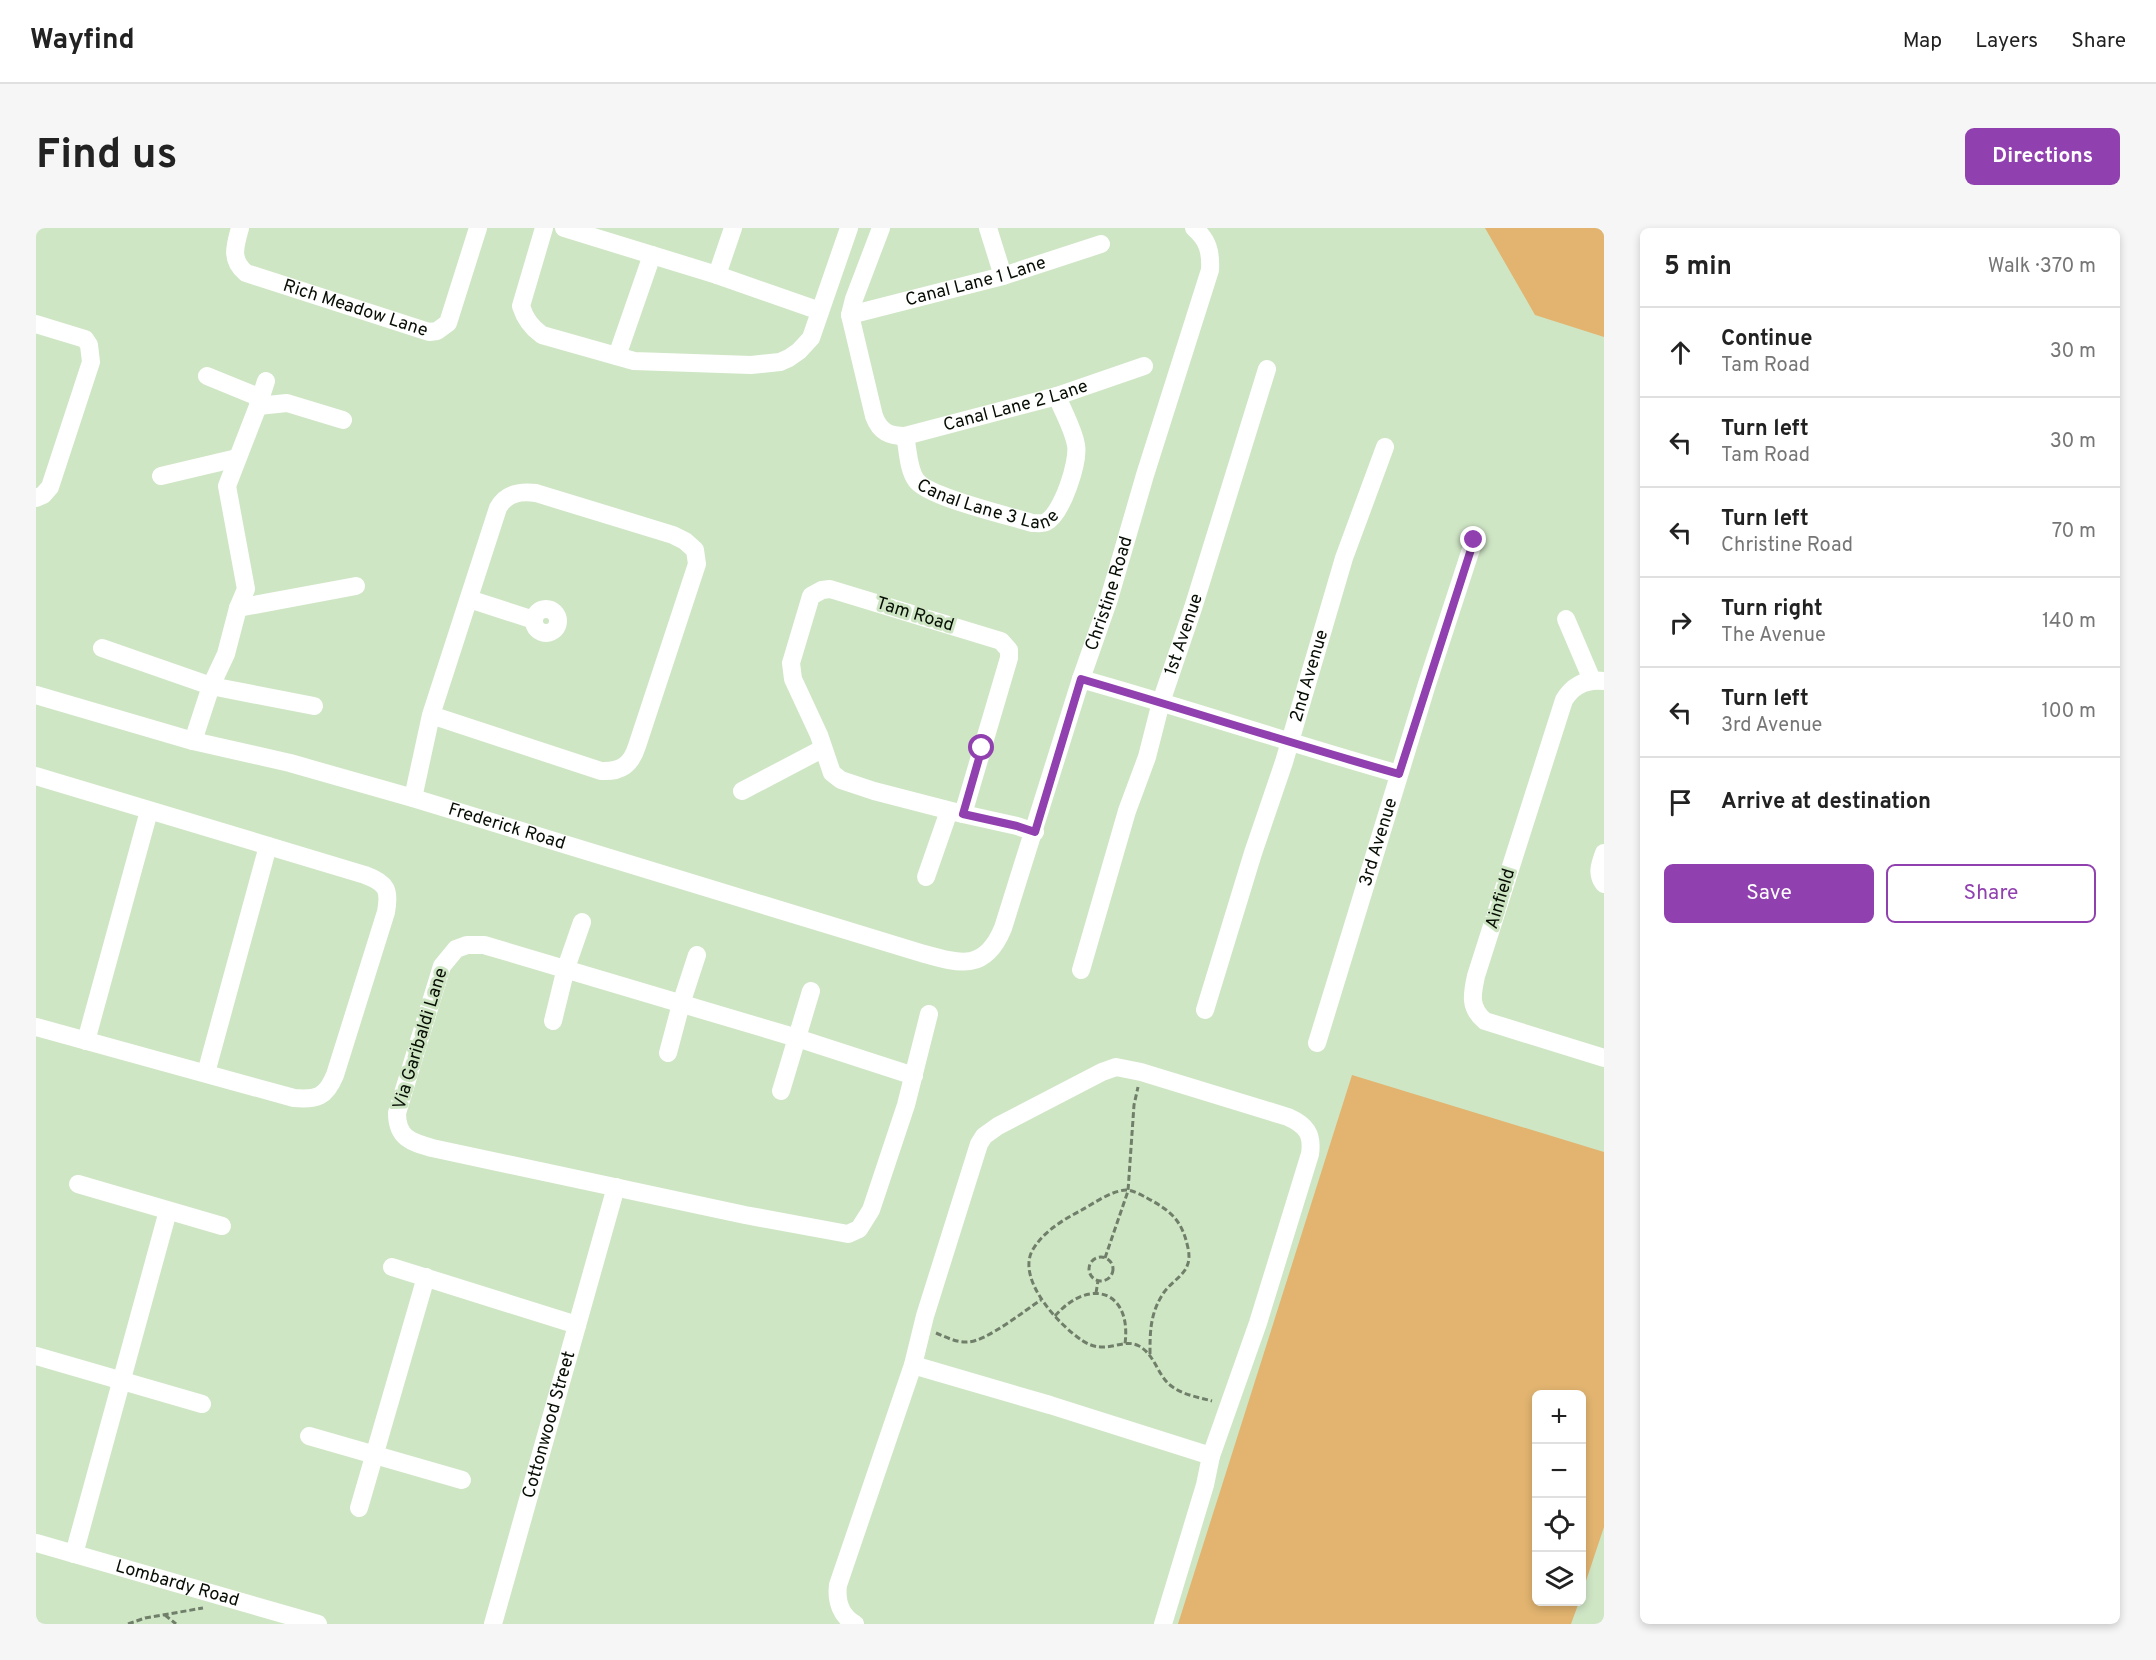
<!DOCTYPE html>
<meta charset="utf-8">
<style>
body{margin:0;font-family:Overpass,sans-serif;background:#f6f6f6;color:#222}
.controls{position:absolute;right:18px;bottom:18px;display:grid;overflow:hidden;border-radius:9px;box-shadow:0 3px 9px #0003}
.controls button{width:54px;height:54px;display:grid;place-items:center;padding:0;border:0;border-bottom:2px solid #e0e0e0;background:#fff;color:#222;font:30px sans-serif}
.stop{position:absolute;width:18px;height:18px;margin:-14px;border:4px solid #9140af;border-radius:50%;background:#fff}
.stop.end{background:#9140af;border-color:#fff;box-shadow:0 2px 6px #0008}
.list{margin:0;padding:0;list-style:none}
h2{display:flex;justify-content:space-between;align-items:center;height:78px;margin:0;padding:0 24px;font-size:26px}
h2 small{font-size:20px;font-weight:400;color:#767676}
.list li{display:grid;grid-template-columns:39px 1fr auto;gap:18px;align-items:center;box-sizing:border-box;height:90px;padding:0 24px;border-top:2px solid #e0e0e0}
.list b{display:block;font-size:22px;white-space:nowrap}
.list p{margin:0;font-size:20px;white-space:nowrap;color:#767676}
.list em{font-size:20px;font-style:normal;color:#767676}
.actions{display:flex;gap:12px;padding:18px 24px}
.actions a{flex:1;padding:14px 0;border:2px solid #9140af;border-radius:9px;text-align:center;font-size:21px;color:#9140af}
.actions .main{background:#9140af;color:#fff}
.icon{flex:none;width:33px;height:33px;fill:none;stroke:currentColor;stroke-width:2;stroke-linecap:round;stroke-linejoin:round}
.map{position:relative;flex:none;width:1568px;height:1396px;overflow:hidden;border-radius:9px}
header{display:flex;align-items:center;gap:36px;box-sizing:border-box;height:84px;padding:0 30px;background:#fff;border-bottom:2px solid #e0e0e0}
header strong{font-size:28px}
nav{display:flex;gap:33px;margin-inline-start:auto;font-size:21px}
.intro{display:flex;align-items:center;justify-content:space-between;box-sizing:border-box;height:144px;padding:0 36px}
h1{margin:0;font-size:42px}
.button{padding:15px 27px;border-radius:9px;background:#9140af;color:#fff;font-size:21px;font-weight:700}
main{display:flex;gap:36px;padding:0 36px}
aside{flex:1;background:#fff;border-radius:9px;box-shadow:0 3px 9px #0003}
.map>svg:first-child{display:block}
.green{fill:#e2b470}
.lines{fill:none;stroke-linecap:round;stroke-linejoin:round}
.path{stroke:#707f69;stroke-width:3;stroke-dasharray:6 3;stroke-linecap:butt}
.minor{stroke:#fff;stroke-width:18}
.route{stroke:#9140af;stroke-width:8}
.labels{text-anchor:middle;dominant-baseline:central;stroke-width:6;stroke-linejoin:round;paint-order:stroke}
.street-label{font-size:18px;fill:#070e04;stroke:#cfe6c5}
</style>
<header>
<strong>Wayfind</strong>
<nav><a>Map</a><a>Layers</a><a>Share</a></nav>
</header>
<div class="intro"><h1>Find us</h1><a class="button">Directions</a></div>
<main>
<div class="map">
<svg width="1568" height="1396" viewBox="0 0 1568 1396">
<rect width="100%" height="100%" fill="#cfe6c5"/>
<g class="green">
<path d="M1449 0H1568V109L1499 87Z"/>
<path d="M1316 847 1568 924V1299L1546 1365V1166H1500V1374H1543L1535 1396H1142Z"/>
</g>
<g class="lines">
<g class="path">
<circle cx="1065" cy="1041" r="12"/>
<path d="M1069 1030 1092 963 1098 877 1102 859"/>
<path d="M1060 1065 1062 1053"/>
<path d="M1019 1088C1053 1049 1096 1062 1089 1116"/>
<path d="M900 1105C910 1109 921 1115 932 1114 951 1113 988 1083 1005 1072"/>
<path d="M1114 1126C1114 1105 1114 1088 1125 1069 1135 1050 1158 1047 1152 1020 1146 992 1135 983 1111 970 1105 967 1097 962 1090 962 1074 963 1057 976 1044 983 1025 993 1007 1004 996 1023 981 1053 1024 1098 1047 1113 1070 1128 1087 1109 1103 1118 1119 1127 1121 1146 1134 1157 1146 1167 1162 1169 1176 1173"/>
<path d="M129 1387 140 1396"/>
<path d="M92 1396 109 1390 167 1380"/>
</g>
<g class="minor">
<path id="s1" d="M204 0C199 18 194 32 210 45L393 104 401 103 412 95 442 0"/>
<path d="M508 0 485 78C489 91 495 99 506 107L598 133 715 137 744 134 753 130 763 123 775 110 813 0"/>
<path d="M528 0 681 47 784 83"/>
<path id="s2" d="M845 0 818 71 814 87 838 188C844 204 853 208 869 208L1021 168 1108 138"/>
<path d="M952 0 967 48"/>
<path d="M681 47 697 0"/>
<path id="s3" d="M814 87 967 48 1065 16"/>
<path d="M0 96 49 111 53 117 55 134 14 259 7 267 0 270"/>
<path d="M581 128 616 27"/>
<path d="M171 148 225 170"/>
<path d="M222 178 251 175 307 192"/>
<path id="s4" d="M869 208C872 221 872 241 880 252 891 269 974 288 996 295 1001 295 1006 296 1010 294 1026 286 1043 234 1040 217 1037 200 1027 184 1021 168"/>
<path d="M125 248 201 230"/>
<path d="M794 361 965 413 973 422V430L927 586 838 563 805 552 796 545 783 507 757 451 755 435 775 368 786 362Z"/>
<path d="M433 371 498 392"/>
<path d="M202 380 320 358"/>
<circle cx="510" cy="393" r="12"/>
<path d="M1530 391 1556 452"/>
<path d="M66 420 175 458 278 478"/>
<path d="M1045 451C1152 481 1257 516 1363 546"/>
<path d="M1568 453C1551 451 1537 457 1528 472L1440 748C1436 766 1433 780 1449 793L1568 830"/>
<path id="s5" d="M0 467 157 513 254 535 377 570 885 725C924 736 949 744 967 700L1045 451 1073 371 1109 247 1174 42C1175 24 1172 12 1158 0"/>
<path d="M157 513 175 458 190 426 202 380 210 361 191 258 222 178 230 153"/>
<path d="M0 548 329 647C351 655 354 662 350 684L299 847C290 869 281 872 258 870L0 799"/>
<path d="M706 563 786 521"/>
<path d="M377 570 395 487 462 280C470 265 484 263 500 265L637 307 649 313 659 322 661 336 601 518C595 537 585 544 565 543L395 487"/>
<path d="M927 586 981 598 999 604"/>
<path d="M1568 625C1564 636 1560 646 1568 656"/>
<path d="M890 649 913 583"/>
<path id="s6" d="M1045 742 1091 583 1111 529 1125 474 1157 380 1231 141"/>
<path id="s7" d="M1169 782 1217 625 1248 534 1308 330 1349 219"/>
<path d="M517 793 530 740 546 694"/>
<path d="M50 813 113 583"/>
<path id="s8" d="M1281 815 1391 456 1438 312"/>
<path d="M632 825 645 776 661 727"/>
<path d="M170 845 232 618"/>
<path d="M878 848 761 810 448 717H431L420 721 406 738 361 885C361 910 375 914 396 920L709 987 812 1006 823 1001 835 982 870 877 893 786"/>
<path d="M745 863 775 763"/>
<path d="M42 956 186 998"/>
<path d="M356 1039 541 1097"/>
<path d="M0 1128 166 1176"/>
<path d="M877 1137 1014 1177 1175 1228"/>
<path d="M273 1208 426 1252"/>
<path d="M323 1280 390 1049"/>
<path id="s9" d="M0 1315 282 1396"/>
<path d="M38 1326 132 983"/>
<path id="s10" d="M457 1396 580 959"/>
<path d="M819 1396C805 1388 800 1373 802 1357L877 1137 889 1088 943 916 948 908 962 898 1066 844 1080 839 1105 844 1252 889C1270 897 1277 906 1274 926L1222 1095 1175 1228 1169 1257 1127 1396"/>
</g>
</g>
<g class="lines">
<path class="route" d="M946 520 927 586 981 598 999 604 1045 451C1151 482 1257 516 1363 546L1438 312"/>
</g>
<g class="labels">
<g class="street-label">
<text stroke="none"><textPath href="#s3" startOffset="130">Canal Lane 1 Lane</textPath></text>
<text stroke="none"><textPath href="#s1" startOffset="164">Rich Meadow Lane</textPath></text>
<text stroke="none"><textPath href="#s2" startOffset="351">Canal Lane 2 Lane</textPath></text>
<text stroke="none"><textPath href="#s4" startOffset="124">Canal Lane 3 Lane</textPath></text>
<text stroke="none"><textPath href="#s5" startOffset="1372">Christine Road</textPath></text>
<text transform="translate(879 387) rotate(17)">Tam Road</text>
<text stroke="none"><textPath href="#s6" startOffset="351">1st Avenue</textPath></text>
<text stroke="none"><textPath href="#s7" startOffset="350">2nd Avenue</textPath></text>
<text stroke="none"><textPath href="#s5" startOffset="489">Frederick Road</textPath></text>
<text stroke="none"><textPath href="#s8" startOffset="210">3rd Avenue</textPath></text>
<text transform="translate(1465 671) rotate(-73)">Ainfield</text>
<text transform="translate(385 811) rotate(-73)">Via Garibaldi Lane</text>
<text stroke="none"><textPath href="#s10" startOffset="207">Cottonwood Street</textPath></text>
<text stroke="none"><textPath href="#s9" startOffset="147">Lombardy Road</textPath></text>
</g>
</g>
</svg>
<div class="controls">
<button>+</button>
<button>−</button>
<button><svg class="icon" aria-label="locate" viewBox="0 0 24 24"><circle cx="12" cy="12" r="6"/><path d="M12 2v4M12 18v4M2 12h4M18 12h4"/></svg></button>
<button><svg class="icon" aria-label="layers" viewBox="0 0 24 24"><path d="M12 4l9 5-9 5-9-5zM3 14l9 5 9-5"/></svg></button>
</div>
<div class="stop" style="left:946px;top:520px"></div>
<div class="stop end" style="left:1438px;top:312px"></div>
</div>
<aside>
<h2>5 min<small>Walk · 370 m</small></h2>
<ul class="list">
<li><svg class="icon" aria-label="ahead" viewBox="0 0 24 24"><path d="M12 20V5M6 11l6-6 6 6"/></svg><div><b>Continue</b><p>Tam Road</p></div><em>30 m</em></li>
<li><svg class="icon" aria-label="left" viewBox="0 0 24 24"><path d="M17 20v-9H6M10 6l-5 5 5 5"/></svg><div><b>Turn left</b><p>Tam Road</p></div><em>30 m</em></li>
<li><svg class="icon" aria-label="left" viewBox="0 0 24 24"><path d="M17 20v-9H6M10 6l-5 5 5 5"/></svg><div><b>Turn left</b><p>Christine Road</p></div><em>70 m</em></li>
<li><svg class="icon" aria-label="right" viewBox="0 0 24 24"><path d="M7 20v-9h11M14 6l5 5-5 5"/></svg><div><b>Turn right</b><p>The Avenue</p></div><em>140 m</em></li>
<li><svg class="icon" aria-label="left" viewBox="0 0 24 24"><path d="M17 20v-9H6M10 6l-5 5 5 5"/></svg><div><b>Turn left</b><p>3rd Avenue</p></div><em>100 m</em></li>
<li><svg class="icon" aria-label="arrive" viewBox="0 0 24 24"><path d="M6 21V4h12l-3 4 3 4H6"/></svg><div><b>Arrive at destination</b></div></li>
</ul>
<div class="actions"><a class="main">Save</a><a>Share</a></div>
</aside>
</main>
